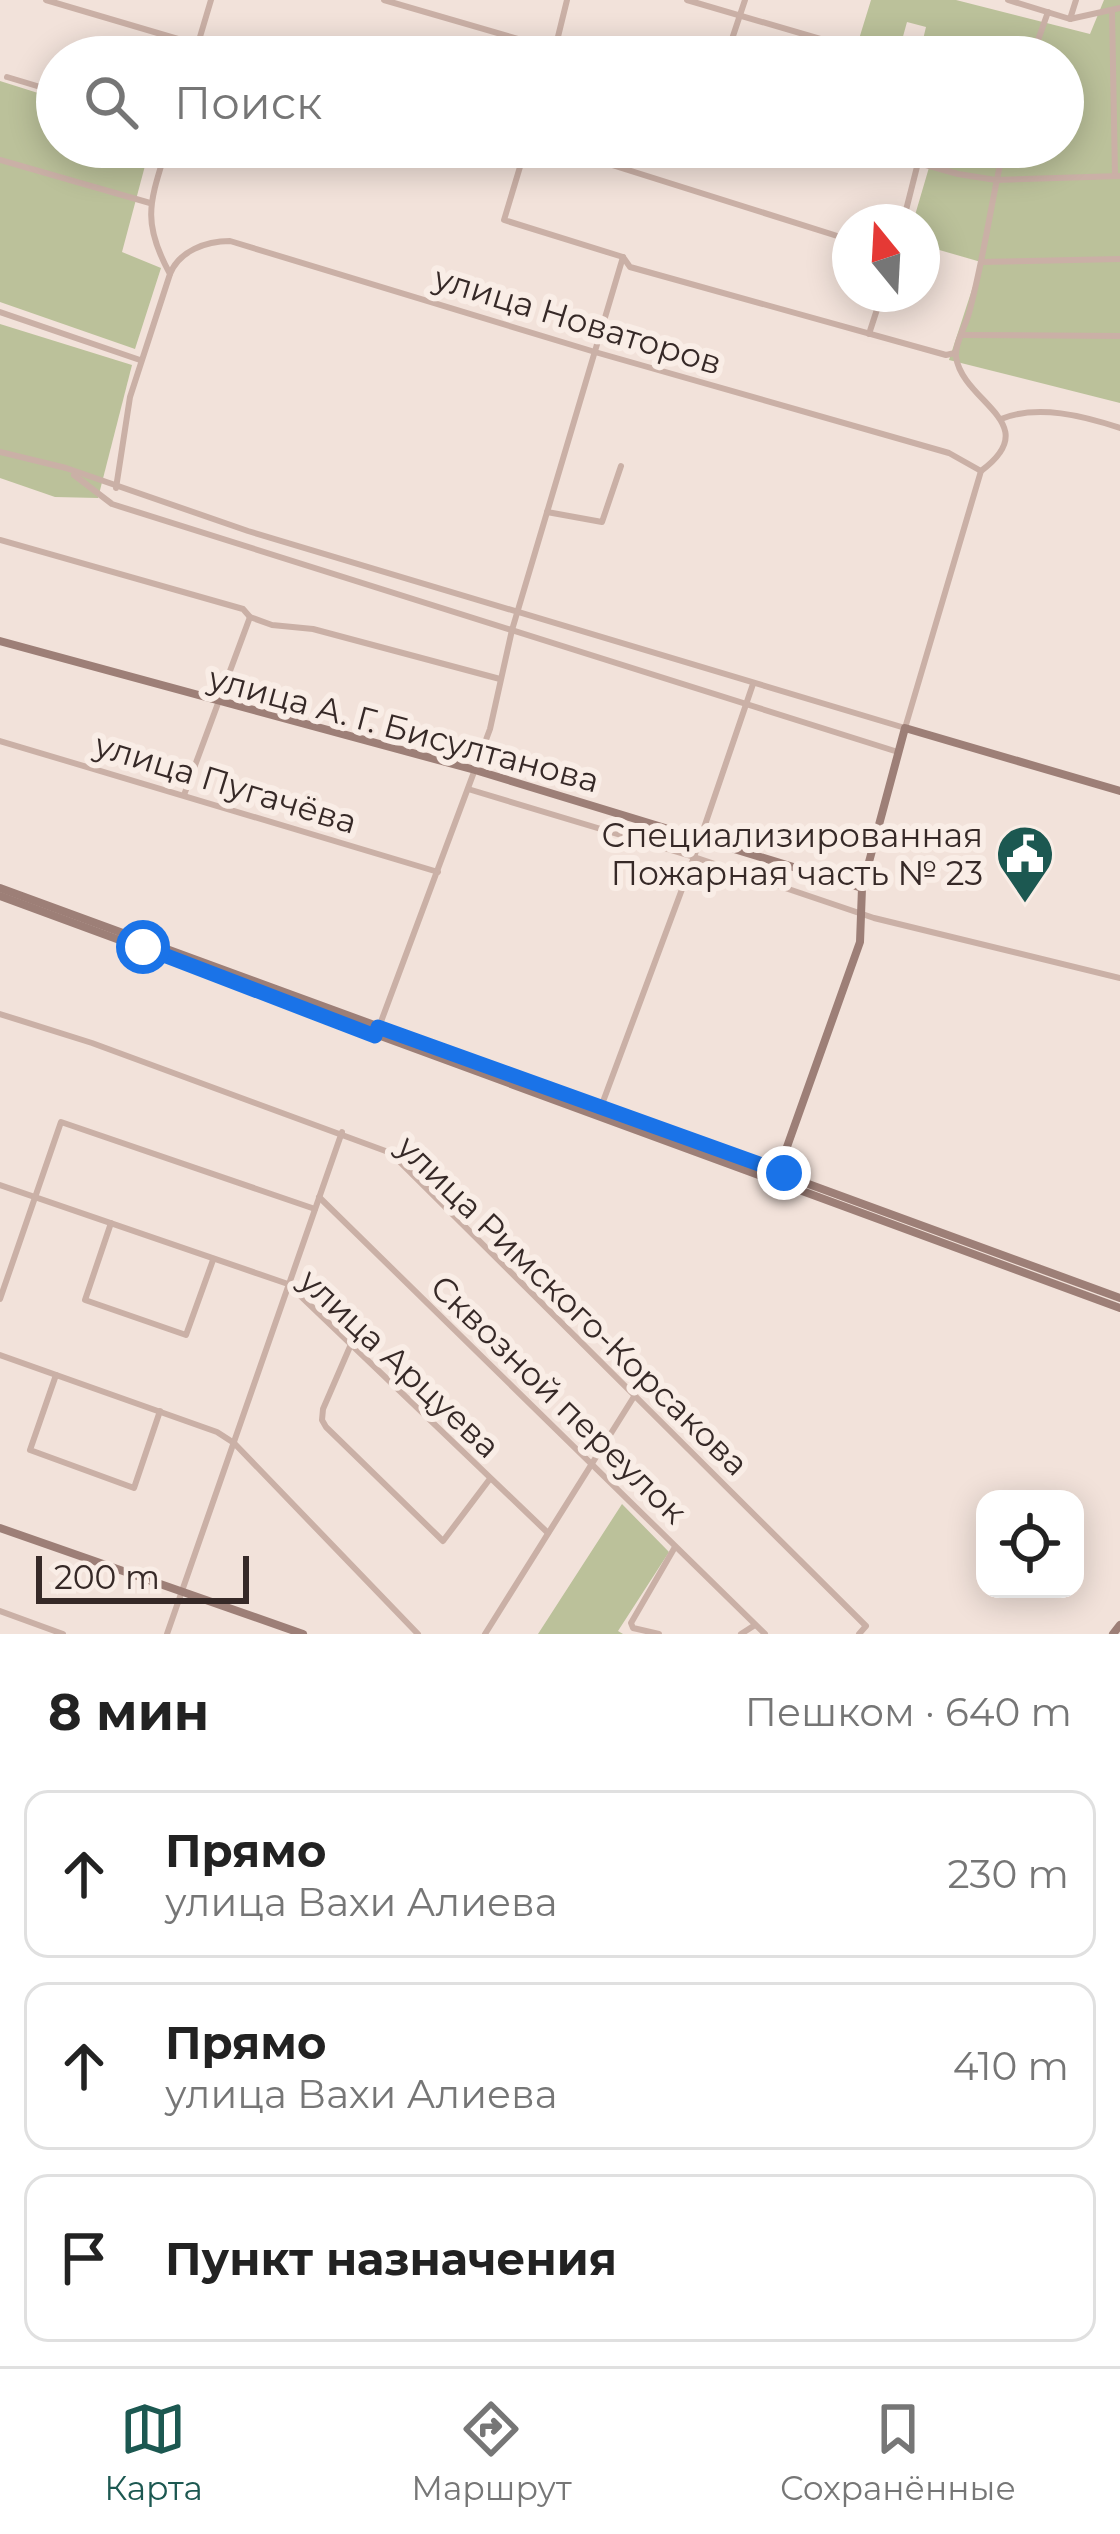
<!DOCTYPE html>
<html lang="ru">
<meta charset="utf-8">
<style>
body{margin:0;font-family:Montserrat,sans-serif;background:#f2f2f2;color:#222}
.controls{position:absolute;right:36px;bottom:36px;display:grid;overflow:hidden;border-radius:24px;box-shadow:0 6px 30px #0003}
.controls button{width:108px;height:108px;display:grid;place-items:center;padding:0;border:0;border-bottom:3px solid #e0e0e0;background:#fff;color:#222;font:60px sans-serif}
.compass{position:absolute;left:832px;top:204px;width:108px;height:108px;border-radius:50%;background:#fff;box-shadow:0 6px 30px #0003;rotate:342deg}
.scale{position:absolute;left:36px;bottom:30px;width:213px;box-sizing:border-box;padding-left:12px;border:6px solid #362927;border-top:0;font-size:33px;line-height:42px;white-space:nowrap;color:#362927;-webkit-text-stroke:9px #f9ede6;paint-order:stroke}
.stop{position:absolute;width:36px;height:36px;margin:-27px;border:9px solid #1a73e8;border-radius:50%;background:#fff}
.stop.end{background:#1a73e8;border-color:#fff;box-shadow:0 3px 12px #0008}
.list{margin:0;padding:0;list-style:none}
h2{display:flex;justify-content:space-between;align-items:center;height:156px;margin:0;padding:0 48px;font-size:51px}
h2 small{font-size:39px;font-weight:400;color:#767676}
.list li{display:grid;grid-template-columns:78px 1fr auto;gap:36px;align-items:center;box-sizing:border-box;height:168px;margin:0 24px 24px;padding:0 24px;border:3px solid #e0e0e0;border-radius:24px}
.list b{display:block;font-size:45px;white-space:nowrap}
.list p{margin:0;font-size:39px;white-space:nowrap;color:#767676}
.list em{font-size:39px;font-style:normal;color:#767676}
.icon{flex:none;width:66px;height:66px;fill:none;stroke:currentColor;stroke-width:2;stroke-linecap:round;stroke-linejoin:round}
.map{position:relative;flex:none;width:1120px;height:1634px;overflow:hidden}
.search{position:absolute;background:#fff;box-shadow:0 6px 30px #0003;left:36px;right:36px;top:36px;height:132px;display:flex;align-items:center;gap:30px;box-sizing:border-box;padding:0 42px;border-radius:66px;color:#767676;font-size:45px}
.sheet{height:732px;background:#fff}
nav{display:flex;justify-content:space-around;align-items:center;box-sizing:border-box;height:168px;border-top:3px solid #e0e0e0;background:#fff;font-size:33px;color:#767676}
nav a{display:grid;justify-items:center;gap:6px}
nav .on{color:#1c5851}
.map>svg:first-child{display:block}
.green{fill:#bbc19a}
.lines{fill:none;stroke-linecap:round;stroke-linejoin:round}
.street{stroke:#cab0a6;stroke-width:6}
.secondary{stroke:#9d7f77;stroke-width:8}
.route{stroke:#1a73e8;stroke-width:15}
.labels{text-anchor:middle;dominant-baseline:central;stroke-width:12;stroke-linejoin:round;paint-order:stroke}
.street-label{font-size:33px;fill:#362927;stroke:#f9ede6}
.poi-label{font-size:33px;fill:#362927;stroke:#f9ede6;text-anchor:end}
</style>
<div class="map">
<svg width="1120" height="1634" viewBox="0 0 1120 1634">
<rect width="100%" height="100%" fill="#f2e2da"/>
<g class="green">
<path d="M871 0H956L1090 34 1104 0H1120V403L949 360 981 262 922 245V222H913L935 147H1063V57H924L919 56 926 27 907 22 899 51 859 39Z"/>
<path d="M0 81 57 99V147H150L122 252 161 268 135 349 0 302Z"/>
<path d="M0 324 132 365 98 498 55 497 0 478Z"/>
<path d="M622 1504 669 1552 618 1631 623 1634H538Z"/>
</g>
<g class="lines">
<g class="street">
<path d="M46 0 239 57"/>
<path d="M384 0 580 57"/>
<path d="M687 0 882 57"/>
<path d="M1008 0 1070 19 1120 8"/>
<path d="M1112 10 1115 176"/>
<path d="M1070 19 1076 0"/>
<path d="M194 57 211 0"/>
<path d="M553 57 567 0"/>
<path d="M726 57 745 0"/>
<path d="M1032 57 1048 12"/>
<path d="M7 77 57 92"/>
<path d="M526 147 504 220 623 257 630 267 946 355 955 353"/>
<path d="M555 147 850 240"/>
<path d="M862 147 958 174 996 180 1120 176"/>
<path d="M0 160 150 203"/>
<path d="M903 222 922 147"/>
<path d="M981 262 1120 259"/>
<path d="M170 274C179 251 206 241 230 241L595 352 949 453 981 471"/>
<path d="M0 312 140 360"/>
<path d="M869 334 882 294"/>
<path d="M963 335 1120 336"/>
<path d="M1001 419C1038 404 1084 416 1120 428"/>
<path d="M0 452 66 468 248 531 905 728 981 471C1046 423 963 403 956 357 954 345 966 325 969 313 984 258 991 202 1004 147"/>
<path d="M74 475 112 504 898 752"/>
<path d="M116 488 130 397 170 274C141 221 150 202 167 147"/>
<path d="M547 512 602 522 621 466"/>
<path d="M0 540 243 609 250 617 272 625 313 629 500 679"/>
<path d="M0 741 438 872"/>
<path d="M468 789 694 857 874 918 1120 978"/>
<path d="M184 795 250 617"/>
<path d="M0 1014 92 1043 391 1153 866 1626 859 1634"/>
<path d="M379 1027 490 729 512 630 623 257"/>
<path d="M601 1107 694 857 753 684"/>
<path d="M0 1185 288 1284 548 1533"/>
<path d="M319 1197 765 1634"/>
<path d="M111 1223 85 1300 186 1335 213 1260"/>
<path d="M0 1299 61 1122 315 1209"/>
<path d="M352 1342 323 1409 322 1420 326 1427 443 1541 489 1480"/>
<path d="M0 1355 217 1432 234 1443 418 1634"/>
<path d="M56 1375 30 1450 134 1488 160 1411"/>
<path d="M0 1611 63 1634"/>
<path d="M167 1634 342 1132"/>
<path d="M485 1634 635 1395"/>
<path d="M659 1634 633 1628 631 1623 675 1547"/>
<path d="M741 1634 755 1625"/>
</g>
<g class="secondary">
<path d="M0 641 475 770 862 888"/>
<path d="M0 888 1120 1298"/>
<path d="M0 896 1120 1308"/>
<path d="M778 1172 860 942 862 888 905 728 1120 791"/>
<path d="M0 1528 303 1634"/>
<path d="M1113 1634 1120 1625"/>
</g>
</g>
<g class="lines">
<path class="route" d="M143 947 375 1036 378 1027 784 1173"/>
</g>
<defs>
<g id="civic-pin" transform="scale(3)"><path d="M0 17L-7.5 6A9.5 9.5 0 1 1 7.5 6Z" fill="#1c5851" stroke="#f9ede6"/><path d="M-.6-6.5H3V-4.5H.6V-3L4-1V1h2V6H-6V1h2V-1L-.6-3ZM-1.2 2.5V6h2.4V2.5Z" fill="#fff"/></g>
</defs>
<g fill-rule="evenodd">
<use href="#civic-pin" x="1025" y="854"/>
</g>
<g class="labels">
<g class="street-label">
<text transform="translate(578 320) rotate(17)">улица Новаторов</text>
<text transform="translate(404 729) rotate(15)">улица А. Г. Бисултанова</text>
<text transform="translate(226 783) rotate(17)">улица Пугачёва</text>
<text transform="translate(573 1305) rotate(44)">улица Римского-Корсакова</text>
<text transform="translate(400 1363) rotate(43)">улица Арцуева</text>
<text transform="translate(559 1399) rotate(44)">Сквозной переулок</text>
</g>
<g class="poi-label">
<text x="983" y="835">Специализированная<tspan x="983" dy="38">Пожарная часть № 23</tspan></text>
</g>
</g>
</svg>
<div class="controls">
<button><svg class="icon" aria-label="locate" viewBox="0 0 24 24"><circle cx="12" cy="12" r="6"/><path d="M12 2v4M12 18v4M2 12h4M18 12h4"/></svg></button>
</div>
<svg class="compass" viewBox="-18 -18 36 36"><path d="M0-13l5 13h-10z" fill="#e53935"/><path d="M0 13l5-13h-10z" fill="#767676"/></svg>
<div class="scale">200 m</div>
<div class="stop" style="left:143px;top:947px"></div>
<div class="stop end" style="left:784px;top:1173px"></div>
<div class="search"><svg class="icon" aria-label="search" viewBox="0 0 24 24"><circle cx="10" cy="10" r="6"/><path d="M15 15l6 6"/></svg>Поиск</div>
</div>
<section class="sheet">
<h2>8 мин<small>Пешком · 640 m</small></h2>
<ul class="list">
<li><svg class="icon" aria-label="ahead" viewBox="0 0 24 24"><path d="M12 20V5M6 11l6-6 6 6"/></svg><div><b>Прямо</b><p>улица Вахи Алиева</p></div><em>230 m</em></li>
<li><svg class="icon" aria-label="ahead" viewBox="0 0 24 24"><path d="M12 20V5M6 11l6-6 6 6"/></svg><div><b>Прямо</b><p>улица Вахи Алиева</p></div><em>410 m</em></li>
<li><svg class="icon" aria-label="arrive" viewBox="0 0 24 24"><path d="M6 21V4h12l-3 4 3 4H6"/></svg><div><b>Пункт назначения</b></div></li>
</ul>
</section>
<nav>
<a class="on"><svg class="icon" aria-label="map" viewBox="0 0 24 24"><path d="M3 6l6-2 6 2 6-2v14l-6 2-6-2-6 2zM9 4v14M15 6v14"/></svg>Карта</a>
<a><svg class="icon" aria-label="directions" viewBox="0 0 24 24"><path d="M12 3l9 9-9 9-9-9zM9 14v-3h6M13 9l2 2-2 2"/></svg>Маршрут</a>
<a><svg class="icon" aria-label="saved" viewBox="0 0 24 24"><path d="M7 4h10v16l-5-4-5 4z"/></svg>Сохранённые</a>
</nav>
